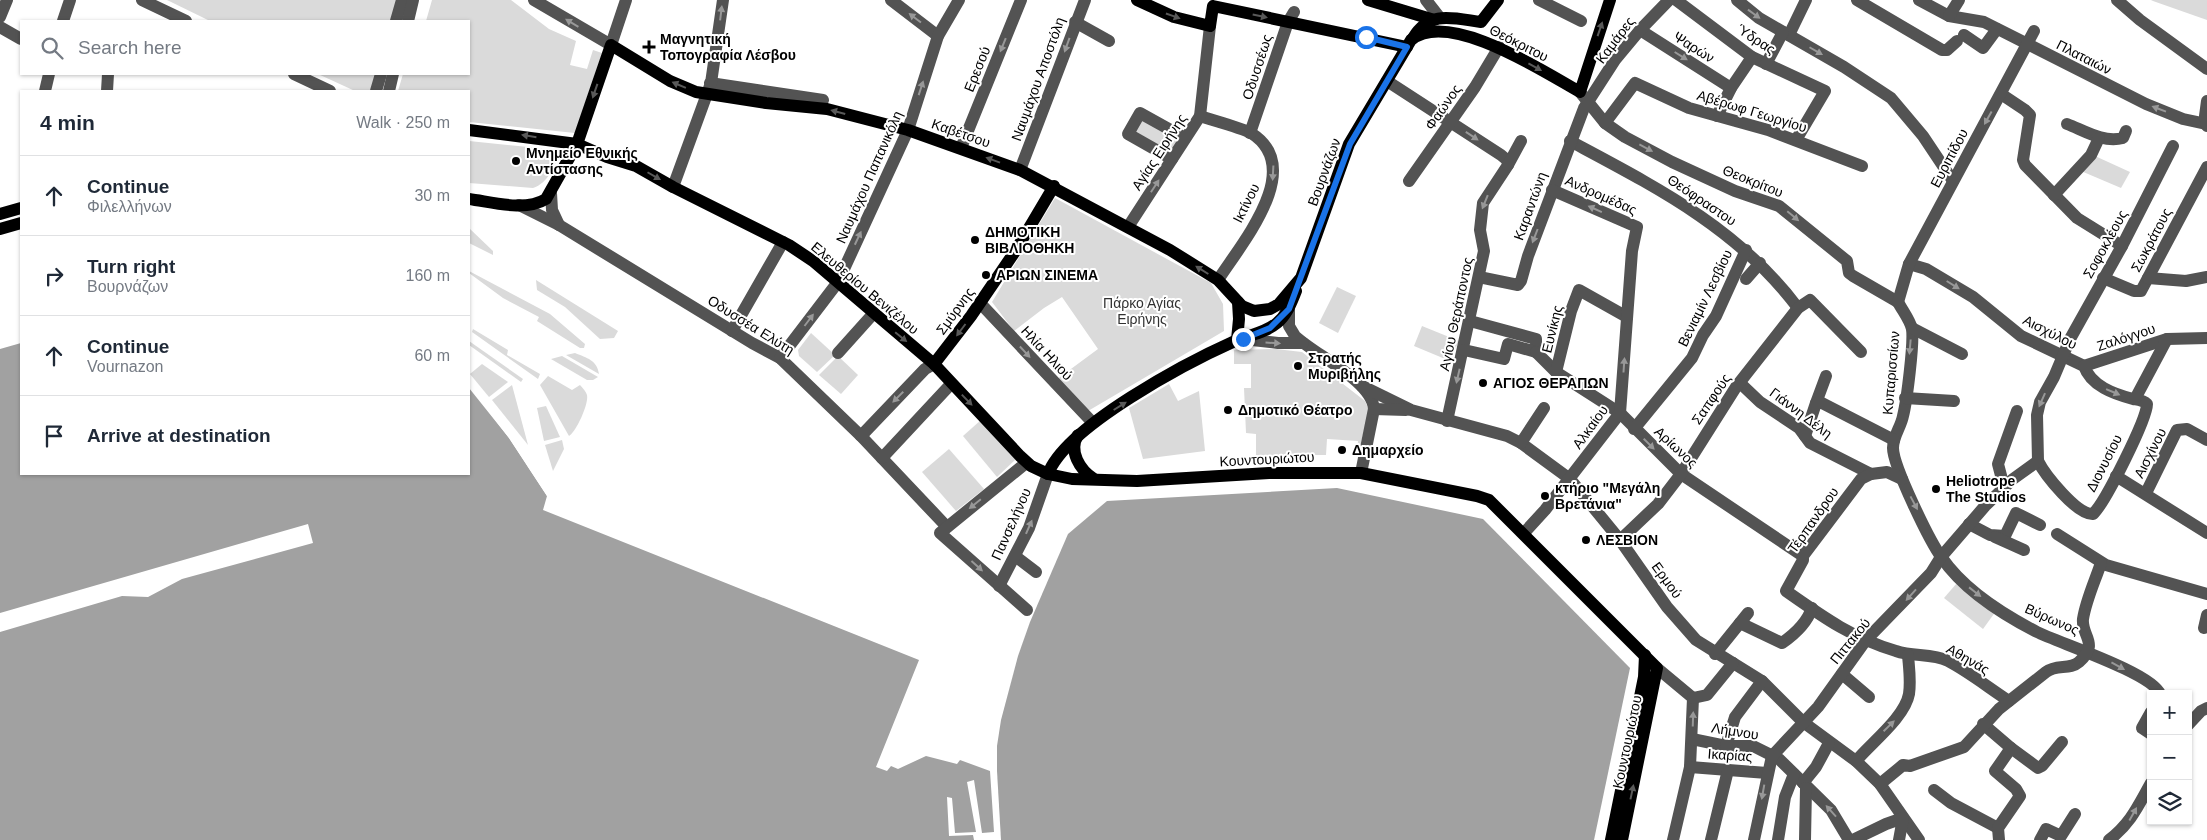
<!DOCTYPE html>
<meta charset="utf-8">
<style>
body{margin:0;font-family:Arial,sans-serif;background:#f2f2f3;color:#1f2937}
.controls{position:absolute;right:15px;bottom:15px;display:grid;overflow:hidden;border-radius:0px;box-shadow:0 1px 4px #0004}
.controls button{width:45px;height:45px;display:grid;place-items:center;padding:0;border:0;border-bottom:1px solid #e0e1e3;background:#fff;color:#1f2937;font:25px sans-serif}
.stop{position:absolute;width:15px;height:15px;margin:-11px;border:4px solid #1a73e8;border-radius:50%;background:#fff}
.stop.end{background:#1a73e8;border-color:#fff;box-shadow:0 1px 5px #0008}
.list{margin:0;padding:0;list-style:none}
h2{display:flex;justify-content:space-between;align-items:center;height:65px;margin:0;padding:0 20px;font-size:21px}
h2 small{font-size:16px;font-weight:400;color:#747a83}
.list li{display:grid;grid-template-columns:32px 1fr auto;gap:15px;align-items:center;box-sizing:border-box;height:80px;padding:0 20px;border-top:1px solid #e0e1e3}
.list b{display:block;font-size:19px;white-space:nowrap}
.list p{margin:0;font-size:16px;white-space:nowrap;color:#747a83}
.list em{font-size:16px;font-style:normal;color:#747a83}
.icon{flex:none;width:28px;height:28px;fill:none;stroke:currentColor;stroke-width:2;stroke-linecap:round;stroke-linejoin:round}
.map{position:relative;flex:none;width:2207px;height:840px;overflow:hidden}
.search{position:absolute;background:#fff;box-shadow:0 1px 4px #0004;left:20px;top:20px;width:450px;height:55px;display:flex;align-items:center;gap:12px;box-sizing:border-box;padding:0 18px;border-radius:0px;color:#747a83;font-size:19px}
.panel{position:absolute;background:#fff;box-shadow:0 1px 4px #0004;left:20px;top:90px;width:450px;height:385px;border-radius:0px}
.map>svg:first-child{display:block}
.green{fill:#dadada}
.water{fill:#a1a1a1}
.pier{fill:#fff}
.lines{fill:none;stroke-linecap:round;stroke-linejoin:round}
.minor{stroke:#535353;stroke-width:12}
.major{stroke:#000;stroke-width:12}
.oneway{fill:#989898}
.oneway2{fill:#595959}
.route{stroke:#1a73e8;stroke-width:6}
.poi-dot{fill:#000;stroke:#fff;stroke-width:2}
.labels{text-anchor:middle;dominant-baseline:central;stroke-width:4;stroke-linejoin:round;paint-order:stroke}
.poi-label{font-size:14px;font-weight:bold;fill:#000;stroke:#fff;text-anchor:start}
.street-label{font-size:14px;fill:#000;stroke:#fff}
.park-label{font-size:14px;fill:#313131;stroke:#fff}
</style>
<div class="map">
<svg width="2207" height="840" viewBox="0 0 2207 840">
<rect width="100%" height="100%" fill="#fff"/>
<g class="green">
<path d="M167 0H402L396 21H210Z"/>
<path d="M432 0H511L549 29 576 41 570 65 587 69 593 50 602 53 575 133 469 122V91H398L403 74H469V21H426Z"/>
<path d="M2151 0H2207V20L2153 1Z"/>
<path d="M318 74H381L376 91H355Z"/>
<path d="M1141 116 1180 139 1170 155 1132 133Z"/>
<path d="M469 141 558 150 560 153C554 167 548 183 533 188L469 183Z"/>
<path d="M2095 156 2130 172 2121 188 2081 171Z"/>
<path d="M1055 198 1211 283 1223 304 1224 331 1088 411 1056 380 1098 349 1062 297 1044 308 1014 331 992 302Z"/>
<path d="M469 228 493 251V255L469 243Z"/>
<path d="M469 271 550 314 585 344 584 348H580L537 321 539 317 503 298 469 273Z"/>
<path d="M536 280 618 331 614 338 600 339 565 307 537 290Z"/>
<path d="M1337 287 1356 296 1338 333 1319 323Z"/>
<path d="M1422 326 1459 341 1450 361 1414 346Z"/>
<path d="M473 329 508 350 507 355 540 374 538 379 472 332Z"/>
<path d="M811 333 835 355 817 372 799 356 798 350Z"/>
<path d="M469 341 523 379 521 382 469 345Z"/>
<path d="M1276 349 1302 352 1365 401 1369 410 1357 459 1358 441 1327 439 1326 455H1283L1273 459 1256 460V434L1246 433 1244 388H1251V364H1234V350Z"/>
<path d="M575 353C587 358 597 360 599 374L566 355Z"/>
<path d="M562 356 598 377 593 380H587L551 359Z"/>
<path d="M838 356 858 375 841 394 819 375Z"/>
<path d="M482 364 508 382 489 397 470 374Z"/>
<path d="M548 376 572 390 580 385C583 388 586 392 587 395 589 404 576 432 569 436L540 385Z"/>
<path d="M1169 384 1178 401 1199 391 1205 451 1143 459 1129 408Z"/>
<path d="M512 385 528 445 492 400Z"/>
<path d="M546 406 560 437 544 441 537 408Z"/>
<path d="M981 420 1016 459 997 477 963 436Z"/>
<path d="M562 440 564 449 553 471 545 445Z"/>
<path d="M949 449 984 489 956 511 922 472Z"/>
<path d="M1957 583 1996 611 1983 629 1944 598Z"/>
</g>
<g class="water">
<path d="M21 343V474H469V388L509 438 547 496 543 510 919 660 876 767 887 771 891 766 898 769 926 756 957 764 960 760 990 771 994 832 982 833 974 780 967 782 976 832 955 833 952 798 947 797 949 836 973 835 974 840H0V632L122 596 148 597 182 579 313 543 308 524 0 613V349Z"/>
<path d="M1337 488 1483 519 1630 668 1594 840H1001L997 771V746L1001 720 1018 656 1030 622 1068 534 1107 501Z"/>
</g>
<path class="pier" d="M469 386 511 436 533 468 548 493 547 496 509 438Z"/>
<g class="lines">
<g class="minor">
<path d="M142 0 186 21"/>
<path d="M534 0 611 45 626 0"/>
<path d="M891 0 938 36"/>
<path d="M1426 0 1440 18"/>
<path d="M1539 0 1581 21"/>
<path d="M1676 0 1752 57 1825 91 1796 140"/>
<path d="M1737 0 1759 18 1844 67 1891 98 1923 136 1953 181"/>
<path d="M1857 0 1942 50H1947L1957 41"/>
<path d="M1919 0 1949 16 1984 22 2146 104 2183 119 2206 124"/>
<path d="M2117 0 2140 20 2207 69"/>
<path d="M1949 16 1959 0"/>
<path d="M0 17 7 0"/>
<path d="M63 21 70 0"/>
<path d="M396 21 402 0"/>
<path d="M408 21 413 0"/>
<path d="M1075 22 1109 41"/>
<path d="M0 27 21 39"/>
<path d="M1640 30 1731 88"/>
<path d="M1789 35 1806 0"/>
<path d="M1964 35 1983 48 1997 29"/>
<path d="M1766 64 1783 32"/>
<path d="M294 74 330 91"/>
<path d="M1387 81 1501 155 1507 160 1508 165 1483 203 1480 230 1484 251 1447 421"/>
<path d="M710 83 823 100"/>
<path d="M45 91 49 74"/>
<path d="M107 91 108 74"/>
<path d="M376 91 381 74"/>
<path d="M389 91 393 74"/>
<path d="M1580 92 1605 123 1625 137 1672 162 1735 191 1779 206 1847 261 1849 273 1853 276 1898 302"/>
<path d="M2001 94 2025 110 2030 115 2023 160 2025 165 2077 218 2122 246"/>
<path d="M2207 101 2205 116 2207 126"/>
<path d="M1200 116C1212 120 1242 128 1251 133 1307 168 1241 244 1218 280"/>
<path d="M1717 116 1731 88 1752 57"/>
<path d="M1605 123 1635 83 1689 108 1768 130 1862 166"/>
<path d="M2067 124C2085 131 2103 143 2123 138L2126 131"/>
<path d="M1250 133 1288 22 1294 12"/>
<path d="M1570 141C1656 187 1738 228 1798 308"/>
<path d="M961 148 1021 0"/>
<path d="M1172 159 1128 134 1140 113 1185 138"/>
<path d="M1508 165 1521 141"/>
<path d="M1020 170 1085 0"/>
<path d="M1409 181 1475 87 1499 47"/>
<path d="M673 187 711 83 723 0"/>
<path d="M551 193 552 210 559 225"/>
<path d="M2054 195 2091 155 2099 138"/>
<path d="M519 205 559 225 752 343 780 358 861 436 947 527"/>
<path d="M1128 227 1200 116 1210 26"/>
<path d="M1909 264 1926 269 1973 297 2021 336 2084 366C2091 386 2114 394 2133 399 2139 400 2143 400 2147 404 2147 419 2105 503 2093 514 2077 515 2045 475 2038 461"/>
<path d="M1479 277 1518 285 1521 281 1528 256 1584 108 1615 60 1640 30 1669 0"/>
<path d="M2103 278 2134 291H2141L2207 167"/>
<path d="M2148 278 2186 281 2207 277"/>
<path d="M1746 279 1760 263"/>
<path d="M1898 302C1902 310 1910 320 1912 329 1914 343 1907 400 1903 416 1901 427 1893 436 1893 448 1893 466 1930 542 1942 558 1964 590 2002 614 2037 632 2059 643 2152 673 2160 694"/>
<path d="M1898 302 1909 264 2034 31"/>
<path d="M980 303 1093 423"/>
<path d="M1289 309V326L1295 336C1315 355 1372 381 1374 409L1361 473"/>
<path d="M1470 321 1536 339V352"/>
<path d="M1912 328 1962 354"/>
<path d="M732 331 783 242"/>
<path d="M1243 339 1278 343H1303"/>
<path d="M1464 350 1504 359 1508 344 1536 352"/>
<path d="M1536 352 1556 372 1620 413 1681 474 1803 556"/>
<path d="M838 353 873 314"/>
<path d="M780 358 838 282 908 130 938 36 959 0"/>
<path d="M2084 366 2167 339 2207 338"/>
<path d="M1556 372 1571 311 1579 290 1627 317"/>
<path d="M1740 383 1760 402 1799 428 1810 443 1871 474 1887 472 1902 479"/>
<path d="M1362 386 1411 410 1507 436 1521 443 1570 479 1620 540 1667 607 1696 640 1762 681 1803 722 1856 761 1880 784 1919 840"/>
<path d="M1905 398 1954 401"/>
<path d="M2135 399 2167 339"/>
<path d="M1816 403 1826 376"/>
<path d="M1374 409 1406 410"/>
<path d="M1634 429 1692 358 1703 335 1716 316 1746 250"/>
<path d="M861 436 925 369 934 364"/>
<path d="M1805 436 1816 403 1820 402 1894 440"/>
<path d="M1521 443 1544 408"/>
<path d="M882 458 951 384"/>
<path d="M1026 463 940 533 1027 610"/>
<path d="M1871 474 1861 479 1803 556V560L1786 591C1823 617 1852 638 1896 651 1913 657 1932 653 1948 661 1969 672 1989 688 2009 701"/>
<path d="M2116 476 2207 533"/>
<path d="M2004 487 1998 464 2017 411"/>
<path d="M2146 493 2177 430 2187 429 2207 440"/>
<path d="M1969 524 1990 535 2005 536 2016 513 2040 525"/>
<path d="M1524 533 1545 510 1620 413 1632 251 1637 227 1552 190"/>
<path d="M2057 534 2106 565 2207 594"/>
<path d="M1995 537 2024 550"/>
<path d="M1620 540 1658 504 1681 474 1736 387 1798 308 1810 300 1861 352"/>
<path d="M1015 556 1036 572"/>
<path d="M999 586 1029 528 1048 474"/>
<path d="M1740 623 1782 643C1795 634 1807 623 1812 608"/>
<path d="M2204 628 2207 615"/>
<path d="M1715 654 1748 613"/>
<path d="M1657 668 1693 698 1690 767 1673 840"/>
<path d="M1842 674 1869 697"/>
<path d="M1693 698 1707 695 1733 663"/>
<path d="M2151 712 2142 728 2151 734"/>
<path d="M1983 724 2011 748"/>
<path d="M2188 725 2201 711 2207 708"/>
<path d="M1692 739 1726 746H1753L1779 759 1831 810 1849 840"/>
<path d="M1726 746 1735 717 1762 681"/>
<path d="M1856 761C1871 743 1905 717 1909 694 1911 681 1909 668 1908 655"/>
<path d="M1690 767 1767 773"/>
<path d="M1803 783 1816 767 1829 743"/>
<path d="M1880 784 1903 765 1910 766 1964 747 1999 709 2046 672C2056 664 2070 670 2079 662 2100 643 2081 636 2083 619 2086 600 2095 581 2101 563"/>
<path d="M1934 790 1951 803 1998 828"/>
<path d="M1711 840 1728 770"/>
<path d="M1754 840 1772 756 1818 707 1866 640 1931 573 1941 557 1985 506 2013 479 2038 461 2037 415 2040 402 2054 377 2070 339 2122 246 2173 146"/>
<path d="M1778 840 1785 797 1794 774"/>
<path d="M1805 840 1806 788"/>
<path d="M1853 840 1886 824 1903 818 1899 840"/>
<path d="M1999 840 1998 828 2020 796 2016 789 1995 771 2011 748 2038 768 2042 766 2062 742"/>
<path d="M2040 840 2046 829 2061 836 2075 814"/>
<path d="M2109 840C2131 823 2138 806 2151 783"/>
</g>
<g class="major">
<path d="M1137 0 1174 17 1210 26 1213 6 1407 47"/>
<path d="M1368 0 1431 19"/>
<path d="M1413 38C1430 10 1452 18 1481 22L1498 0"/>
<path d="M469 130 577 144 607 157 636 166 673 187 789 245 813 261 934 364 1020 456 1031 466 1048 474 1072 479 1137 481 1269 473H1361L1477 496 1489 500 1657 668 1622 840"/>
<path d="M469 199C492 202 525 212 546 199L577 144 611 45 670 81 696 92 766 103 827 109 908 130 1020 170 1170 250 1218 280 1242 306 1254 311 1270 309 1279 304 1301 278 1349 144 1411 40C1449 9 1544 72 1580 92L1610 0"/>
<path d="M0 214 21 208"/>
<path d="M0 229 21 223"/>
<path d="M1237 340 1239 319 1238 302"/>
<path d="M934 364 971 316 1016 250 1054 186"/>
<path d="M1078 435C1068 451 1080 470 1094 479"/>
<path d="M1048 474C1066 426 1188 362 1235 341 1249 335 1265 333 1277 323 1287 315 1291 303 1296 291"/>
<path d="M1611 840 1644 677 1645 655"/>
</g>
</g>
<defs><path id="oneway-solid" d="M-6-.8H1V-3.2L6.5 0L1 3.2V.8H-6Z" transform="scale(1.25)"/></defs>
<g class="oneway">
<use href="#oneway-solid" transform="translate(721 13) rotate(-83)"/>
<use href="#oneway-solid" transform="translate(1754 14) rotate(36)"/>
<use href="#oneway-solid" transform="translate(915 18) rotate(-143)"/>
<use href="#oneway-solid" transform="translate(572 23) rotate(-149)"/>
<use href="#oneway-solid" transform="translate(1003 45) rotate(112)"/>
<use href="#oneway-solid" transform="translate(1067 45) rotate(110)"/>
<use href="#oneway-solid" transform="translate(1816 51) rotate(30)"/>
<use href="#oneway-solid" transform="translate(1681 56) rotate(32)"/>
<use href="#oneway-solid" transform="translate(921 88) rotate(-72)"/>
<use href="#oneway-solid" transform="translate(2159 109) rotate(-159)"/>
<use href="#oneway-solid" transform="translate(1988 118) rotate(119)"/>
<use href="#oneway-solid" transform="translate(1472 136) rotate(34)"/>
<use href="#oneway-solid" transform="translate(1646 148) rotate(28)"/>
<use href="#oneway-solid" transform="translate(1273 173) rotate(93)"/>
<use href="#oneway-solid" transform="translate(1155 186) rotate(-57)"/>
<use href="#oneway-solid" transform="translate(1485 202) rotate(112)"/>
<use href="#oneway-solid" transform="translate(1595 209) rotate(-156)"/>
<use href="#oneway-solid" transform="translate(1793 216) rotate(40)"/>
<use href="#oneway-solid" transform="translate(1535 236) rotate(111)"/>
<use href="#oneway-solid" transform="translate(858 238) rotate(-65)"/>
<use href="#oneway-solid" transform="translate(1953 285) rotate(32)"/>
<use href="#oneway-solid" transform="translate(809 320) rotate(-53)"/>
<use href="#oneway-solid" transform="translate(1273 343) rotate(4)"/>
<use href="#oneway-solid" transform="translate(1910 347) rotate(95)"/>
<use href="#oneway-solid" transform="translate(1025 352) rotate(47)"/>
<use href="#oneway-solid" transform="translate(1624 365) rotate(-86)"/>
<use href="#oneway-solid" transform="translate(1458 376) rotate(103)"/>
<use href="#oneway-solid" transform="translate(2113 392) rotate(23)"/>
<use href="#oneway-solid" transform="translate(898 397) rotate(135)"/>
<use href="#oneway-solid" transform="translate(2042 400) rotate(114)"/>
<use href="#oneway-solid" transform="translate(1649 444) rotate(45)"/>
<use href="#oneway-solid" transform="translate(1914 503) rotate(62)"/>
<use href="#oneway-solid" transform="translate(975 504) rotate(141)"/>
<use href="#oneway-solid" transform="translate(1029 527) rotate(-66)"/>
<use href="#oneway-solid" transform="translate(977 566) rotate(42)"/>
<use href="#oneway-solid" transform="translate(1975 592) rotate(38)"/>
<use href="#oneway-solid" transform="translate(1911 595) rotate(132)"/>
<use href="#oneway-solid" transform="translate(2118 666) rotate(29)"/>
<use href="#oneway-solid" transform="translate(1693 719) rotate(-88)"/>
<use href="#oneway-solid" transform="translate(1889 726) rotate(-44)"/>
<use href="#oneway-solid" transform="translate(1763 792) rotate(100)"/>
<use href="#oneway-solid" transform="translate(1831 811) rotate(-132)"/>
<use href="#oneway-solid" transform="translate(2133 814) rotate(-61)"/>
</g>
<g class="oneway2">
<use href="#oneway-solid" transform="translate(1173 16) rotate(19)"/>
<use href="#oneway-solid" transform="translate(1260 16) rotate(12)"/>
<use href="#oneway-solid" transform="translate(1600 29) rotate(-71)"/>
<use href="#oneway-solid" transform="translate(1535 67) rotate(29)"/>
<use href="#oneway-solid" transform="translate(679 85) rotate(-157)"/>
<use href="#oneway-solid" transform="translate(595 91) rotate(109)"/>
<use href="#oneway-solid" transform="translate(838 112) rotate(-165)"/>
<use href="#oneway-solid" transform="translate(529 136) rotate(-171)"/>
<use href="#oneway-solid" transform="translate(993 160) rotate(-160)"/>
<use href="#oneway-solid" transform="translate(654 176) rotate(30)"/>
<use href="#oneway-solid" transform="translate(1202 270) rotate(-148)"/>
<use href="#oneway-solid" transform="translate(961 330) rotate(127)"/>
<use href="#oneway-solid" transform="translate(901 337) rotate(39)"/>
<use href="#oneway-solid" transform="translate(967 400) rotate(46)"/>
<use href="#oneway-solid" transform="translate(1120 406) rotate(-32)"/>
<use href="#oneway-solid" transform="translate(1632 792) rotate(-78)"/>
</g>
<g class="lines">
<path class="route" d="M1243 339 1270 328 1289 309 1350 144 1407 47 1366 37"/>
</g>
<g class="poi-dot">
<path d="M646.5 39.5h5v5h5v5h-5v5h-5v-5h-5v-5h5z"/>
<circle cx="516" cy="161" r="5"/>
<circle cx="975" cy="240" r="5"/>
<circle cx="986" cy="275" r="5"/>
<circle cx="1298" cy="366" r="5"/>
<circle cx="1483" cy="383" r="5"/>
<circle cx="1228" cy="410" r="5"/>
<circle cx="1342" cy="450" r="5"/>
<circle cx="1936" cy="489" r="5"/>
<circle cx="1545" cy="496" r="5"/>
<circle cx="1586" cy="540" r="5"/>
</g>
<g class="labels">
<g class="poi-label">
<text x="660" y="39">Μαγνητική<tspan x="660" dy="16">Τοπογραφία Λέσβου</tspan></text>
<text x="526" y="153">Μνημείο Εθνικής<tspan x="526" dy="16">Αντίστασης</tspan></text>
<text x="985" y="232">ΔΗΜΟΤΙΚΗ<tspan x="985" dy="16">ΒΙΒΛΙΟΘΗΚΗ</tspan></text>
<text x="996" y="275">ΑΡΙΩΝ ΣΙΝΕΜΑ</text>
<text x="1308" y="358">Στρατής<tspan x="1308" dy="16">Μυριβήλης</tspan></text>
<text x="1493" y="383">ΑΓΙΟΣ ΘΕΡΑΠΩΝ</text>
<text x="1238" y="410">Δημοτικό Θέατρο</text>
<text x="1352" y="450">Δημαρχείο</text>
<text x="1946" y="481">Heliotrope<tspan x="1946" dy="16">The Studios</tspan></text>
<text x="1555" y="488">κτήριο "Μεγάλη<tspan x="1555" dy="16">Βρετάνια"</tspan></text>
<text x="1596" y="540">ΛΕΣΒΙΟΝ</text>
</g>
<g class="street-label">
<text transform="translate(1756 39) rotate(33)">Ύδρας</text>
<text transform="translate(1615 40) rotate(-53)">Καμάρες</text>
<text transform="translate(1519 43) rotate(27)">Θεόκριτου</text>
<text transform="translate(1694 47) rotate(32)">Ψαρών</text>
<text transform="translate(2084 57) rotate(27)">Πλαταιών</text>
<text transform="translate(1257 67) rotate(-72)">Οδυσσέως</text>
<text transform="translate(977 69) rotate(-68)">Ερεσού</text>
<text transform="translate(1038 79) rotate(-70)">Ναυμάχου Αποστόλη</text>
<text transform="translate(1443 107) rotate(-55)">Φαώνος</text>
<text transform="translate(1752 111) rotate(17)">Αβέρωφ Γεωργίου</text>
<text transform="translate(961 133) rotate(19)">Καβέτσου</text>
<text transform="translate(1159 152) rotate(-57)">Αγίας Ειρήνης</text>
<text transform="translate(1949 158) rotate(-62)">Ευριπίδου</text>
<text transform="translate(1324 172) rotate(-70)">Βουρνάζων</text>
<text transform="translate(869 177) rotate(-66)">Ναυμάχου Παπανικόλη</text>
<text transform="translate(1753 181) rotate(22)">Θεοκρίτου</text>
<text transform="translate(1601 195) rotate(24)">Ανδρομέδας</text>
<text transform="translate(1702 200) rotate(34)">Θεόφραστου</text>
<text transform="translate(1246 203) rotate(-63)">Ικτίνου</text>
<text transform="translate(1530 206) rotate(-70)">Καραντώνη</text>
<text transform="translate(2151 240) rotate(-62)">Σωκράτους</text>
<text transform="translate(2105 244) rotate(-61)">Σοφοκλέους</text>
<text transform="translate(865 288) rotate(40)">Ελευθερίου Βενιζέλου</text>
<text transform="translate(1705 298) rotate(-64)">Βενιαμίν Λεσβίου</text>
<text transform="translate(955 311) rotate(-54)">Σμύρνης</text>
<text transform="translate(1456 314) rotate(-78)">Αγίου Θεράποντος</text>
<text transform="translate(751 325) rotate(32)">Οδυσσέα Ελύτη</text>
<text transform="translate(1552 329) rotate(-76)">Ευνίκης</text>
<text transform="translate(2050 332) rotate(27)">Αισχύλου</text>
<text transform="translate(2126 337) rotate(-18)">Ζαλόγγου</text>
<text transform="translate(1047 353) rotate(47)">Ηλία Ηλιού</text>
<text transform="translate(1891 373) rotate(-85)">Κυπαρισσίων</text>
<text transform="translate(1711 399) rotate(-56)">Σαπφούς</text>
<text transform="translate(1801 413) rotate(37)">Γιάννη Δέλη</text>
<text transform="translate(1590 427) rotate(-54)">Αλκαίου</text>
<text transform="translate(1676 447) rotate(43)">Αρίωνος</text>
<text transform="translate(2150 453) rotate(-63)">Αισχίνου</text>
<text transform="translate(1267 459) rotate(-3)">Κουντουριώτου</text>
<text transform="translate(2104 463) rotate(-63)">Διονυσίου</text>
<text transform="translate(1813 520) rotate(-55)">Τέρπανδρου</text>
<text transform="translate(1011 524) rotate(-66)">Πανσελήνου</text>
<text transform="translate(1667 580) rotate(54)">Ερμού</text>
<text transform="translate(2052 619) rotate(24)">Βύρωνος</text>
<text transform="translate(1850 641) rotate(-51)">Πιττακού</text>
<text transform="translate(1968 659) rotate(30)">Αθηνάς</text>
<text transform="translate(1735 731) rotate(9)">Λήμνου</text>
<text transform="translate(1627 742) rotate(-78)">Κουντουριώτου</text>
<text transform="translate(1730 755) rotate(4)">Ικαρίας</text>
</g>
<g class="park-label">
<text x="1142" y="303">Πάρκο Αγίας<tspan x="1142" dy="16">Ειρήνης</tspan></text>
</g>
</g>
</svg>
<div class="controls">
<button>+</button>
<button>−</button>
<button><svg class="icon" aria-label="layers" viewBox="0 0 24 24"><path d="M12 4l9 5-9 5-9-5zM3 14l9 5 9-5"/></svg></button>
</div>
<div class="stop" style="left:1366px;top:37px"></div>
<div class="stop end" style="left:1243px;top:339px"></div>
<div class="search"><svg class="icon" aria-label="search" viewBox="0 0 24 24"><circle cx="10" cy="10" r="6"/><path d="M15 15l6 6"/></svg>Search here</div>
<section class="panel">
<h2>4 min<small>Walk · 250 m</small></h2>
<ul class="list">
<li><svg class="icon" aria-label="ahead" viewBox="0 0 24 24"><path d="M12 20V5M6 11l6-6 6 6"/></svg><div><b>Continue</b><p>Φιλελλήνων</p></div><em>30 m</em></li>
<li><svg class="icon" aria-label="right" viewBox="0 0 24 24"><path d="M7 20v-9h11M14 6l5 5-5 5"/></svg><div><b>Turn right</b><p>Βουρνάζων</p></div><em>160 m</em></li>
<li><svg class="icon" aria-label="ahead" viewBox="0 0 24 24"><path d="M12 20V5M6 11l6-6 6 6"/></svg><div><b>Continue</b><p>Vournazon</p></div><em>60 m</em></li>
<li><svg class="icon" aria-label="arrive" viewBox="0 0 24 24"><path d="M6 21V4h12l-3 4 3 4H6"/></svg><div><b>Arrive at destination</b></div></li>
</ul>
</section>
</div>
